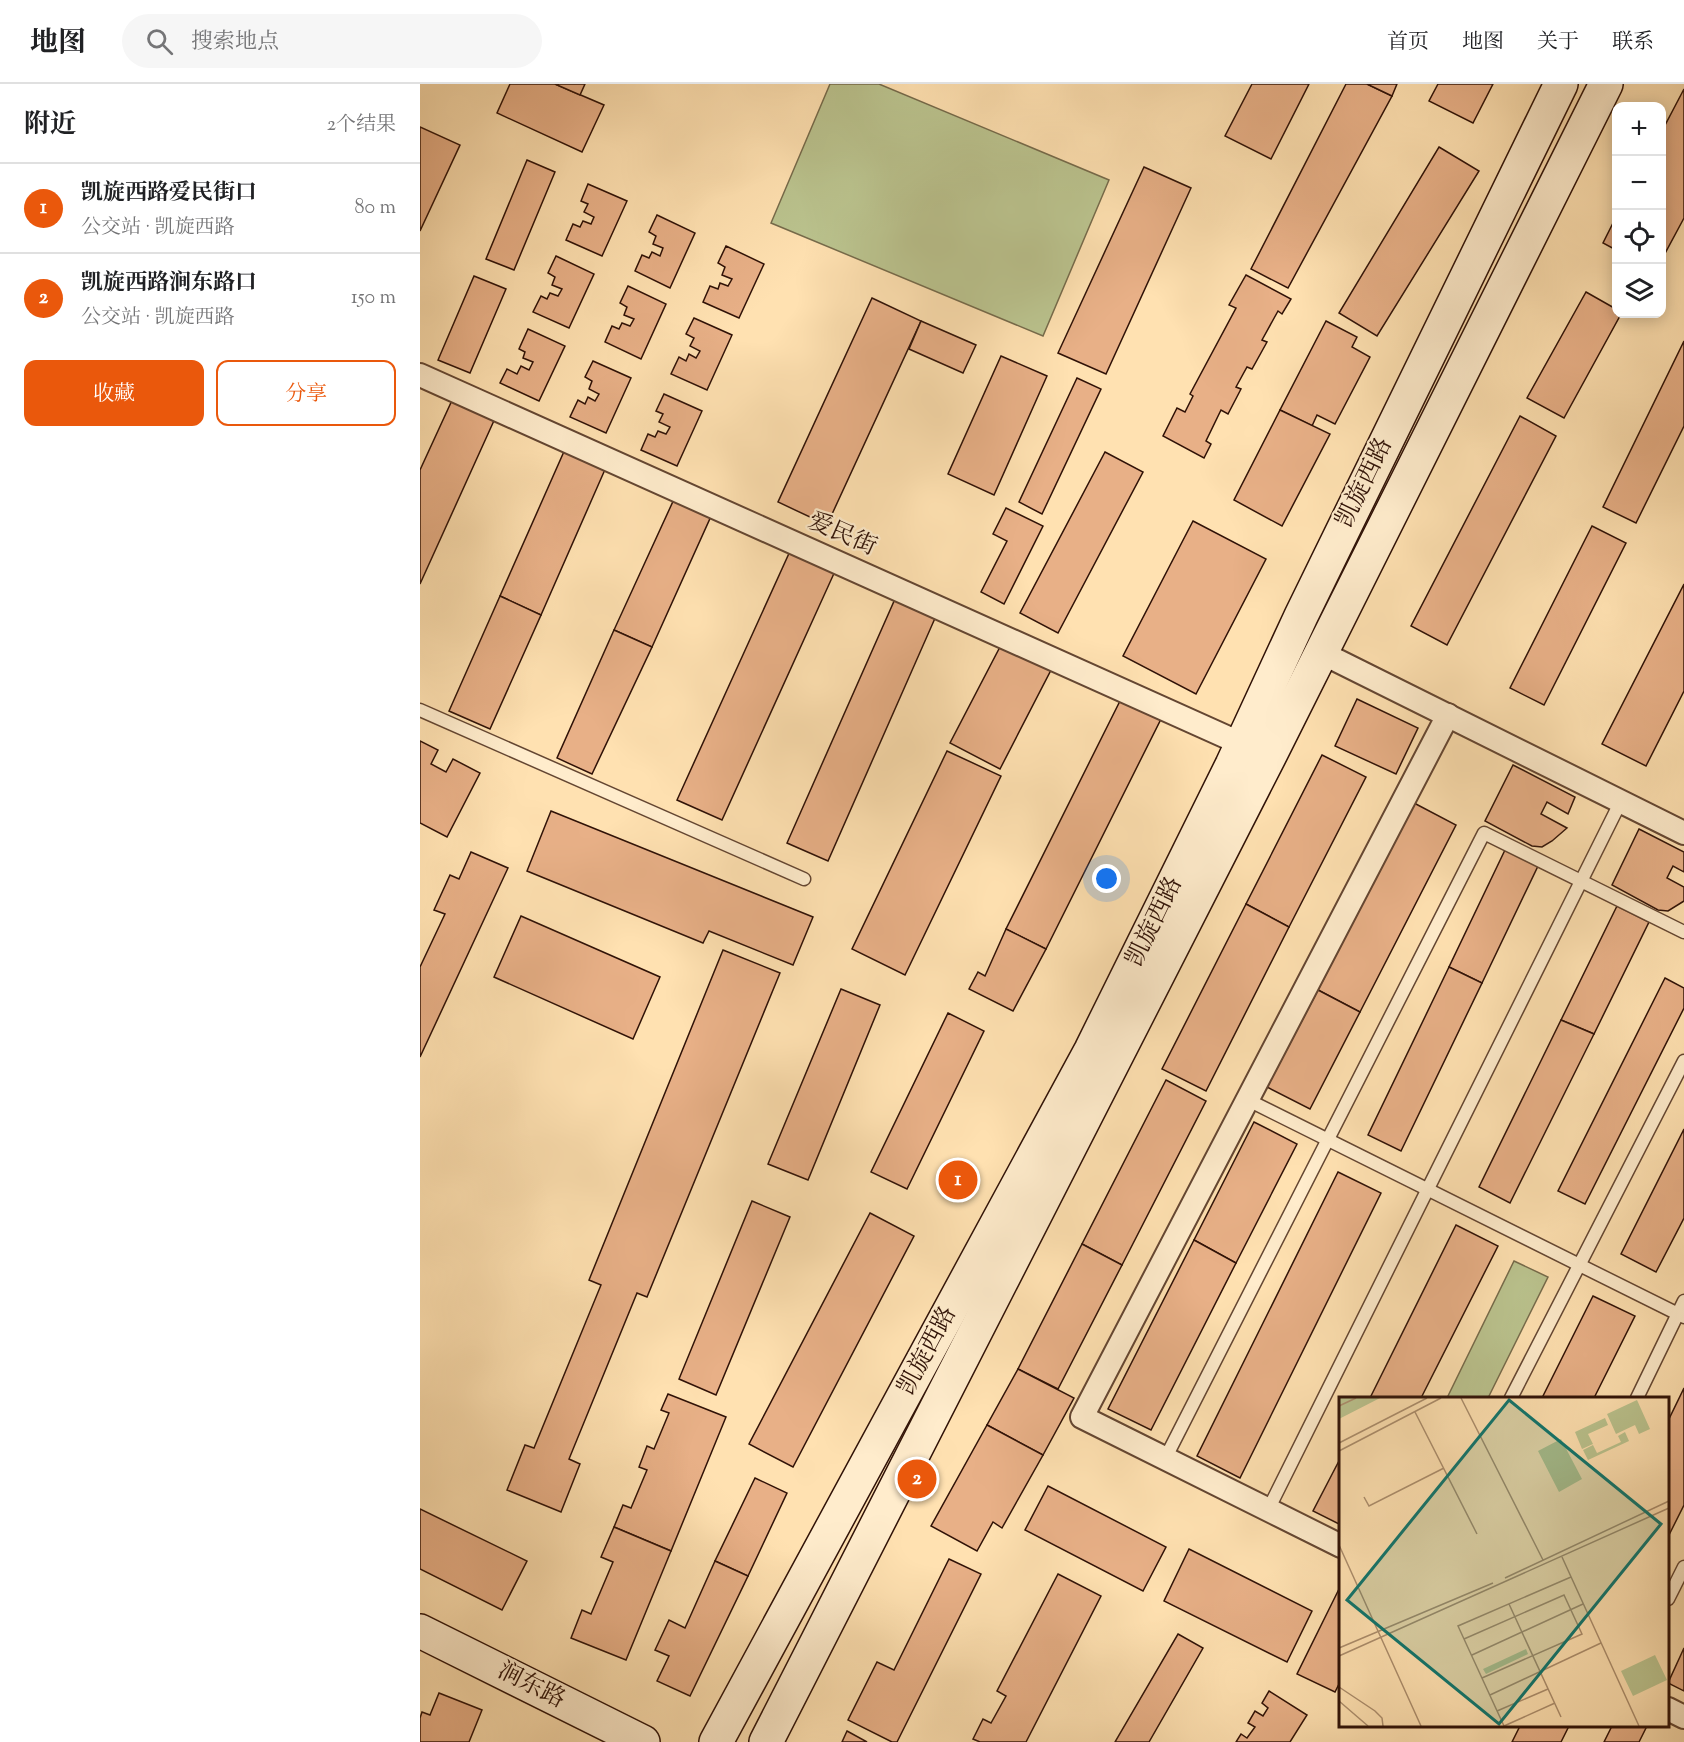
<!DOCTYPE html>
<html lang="zh">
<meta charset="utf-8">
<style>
body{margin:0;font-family:"Sorts Mill Goudy","Noto Serif SC",serif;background:#f6f6f6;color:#202124}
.controls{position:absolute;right:18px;top:18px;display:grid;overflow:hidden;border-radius:12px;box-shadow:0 3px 15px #0003}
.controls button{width:54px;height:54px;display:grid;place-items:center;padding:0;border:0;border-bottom:2px solid #e0e0e0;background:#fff;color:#202124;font:30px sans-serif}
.you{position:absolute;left:687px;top:795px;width:21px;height:21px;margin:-15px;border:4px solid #fff;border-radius:50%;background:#1a73e8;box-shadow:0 0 0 9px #1a73e833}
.badge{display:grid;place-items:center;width:39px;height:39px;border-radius:50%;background:#ea580c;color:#fff;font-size:20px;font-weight:700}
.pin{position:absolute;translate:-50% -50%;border:3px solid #fff;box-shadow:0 2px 6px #0006}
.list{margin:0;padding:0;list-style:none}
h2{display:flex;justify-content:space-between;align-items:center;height:78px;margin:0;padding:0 24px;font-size:26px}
h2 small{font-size:20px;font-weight:400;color:#757577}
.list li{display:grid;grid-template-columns:39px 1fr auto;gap:18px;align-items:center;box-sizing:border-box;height:90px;padding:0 24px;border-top:2px solid #e0e0e0}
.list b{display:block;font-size:22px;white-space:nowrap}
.list p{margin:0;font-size:20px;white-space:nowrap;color:#757577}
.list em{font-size:20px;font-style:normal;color:#757577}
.actions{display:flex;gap:12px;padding:18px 24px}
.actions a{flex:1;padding:14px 0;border:2px solid #ea580c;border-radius:12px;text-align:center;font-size:21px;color:#ea580c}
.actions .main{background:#ea580c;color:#fff}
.icon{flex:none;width:33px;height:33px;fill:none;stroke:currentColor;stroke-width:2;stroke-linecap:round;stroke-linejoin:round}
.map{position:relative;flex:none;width:1264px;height:1658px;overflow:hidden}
header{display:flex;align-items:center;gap:36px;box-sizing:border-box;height:84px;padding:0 30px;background:#fff;border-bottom:2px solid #e0e0e0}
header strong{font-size:28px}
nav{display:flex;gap:33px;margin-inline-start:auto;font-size:21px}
.search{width:420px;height:54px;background:#f6f6f6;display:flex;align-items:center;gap:15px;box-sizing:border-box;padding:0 21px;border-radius:33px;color:#757577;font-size:22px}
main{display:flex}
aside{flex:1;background:#fff}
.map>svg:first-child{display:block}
.green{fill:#bbc48f;stroke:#766b4b;stroke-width:1.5}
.building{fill:#e8b087;stroke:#301207;stroke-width:1.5}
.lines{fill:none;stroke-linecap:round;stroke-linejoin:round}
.lane-casing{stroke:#644632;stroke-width:15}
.street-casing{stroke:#644632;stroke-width:26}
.secondary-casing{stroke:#301207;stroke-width:36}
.lane{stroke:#ffeccc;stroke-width:12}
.street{stroke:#ffeccc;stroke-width:22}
.secondary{stroke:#ffeccc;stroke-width:33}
.labels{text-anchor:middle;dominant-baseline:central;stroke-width:4.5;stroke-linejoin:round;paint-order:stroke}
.street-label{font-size:24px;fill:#301207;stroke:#ffeccc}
.inset-road{fill:none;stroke:#ac8e6d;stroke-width:1.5}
.view{fill:#0f766e;fill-opacity:0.15;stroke:#0f766e;stroke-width:3}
.inset-edge{fill:none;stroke:#301207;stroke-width:3}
</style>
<header>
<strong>地图</strong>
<div class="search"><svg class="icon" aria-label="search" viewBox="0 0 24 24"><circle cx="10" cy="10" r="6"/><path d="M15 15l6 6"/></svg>搜索地点</div>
<nav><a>首页</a><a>地图</a><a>关于</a><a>联系</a></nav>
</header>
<main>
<aside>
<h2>附近<small>2个结果</small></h2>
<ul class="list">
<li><span class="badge">1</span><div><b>凯旋西路爱民街口</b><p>公交站 · 凯旋西路</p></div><em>80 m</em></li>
<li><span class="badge">2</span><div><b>凯旋西路涧东路口</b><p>公交站 · 凯旋西路</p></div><em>150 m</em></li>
</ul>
<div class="actions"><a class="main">收藏</a><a>分享</a></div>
</aside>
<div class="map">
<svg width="1264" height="1658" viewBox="0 0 1264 1658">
<rect width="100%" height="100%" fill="#ffe1b1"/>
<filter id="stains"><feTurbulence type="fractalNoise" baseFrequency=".00333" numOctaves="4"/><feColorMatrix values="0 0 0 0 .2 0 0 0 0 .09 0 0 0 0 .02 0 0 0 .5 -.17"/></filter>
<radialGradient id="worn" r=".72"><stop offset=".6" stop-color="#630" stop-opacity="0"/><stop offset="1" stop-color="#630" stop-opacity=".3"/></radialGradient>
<g class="green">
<path d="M410 0H459L689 96 623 252 351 139Z"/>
<path d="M1094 1177 1128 1193 1068 1314H1027Z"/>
</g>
<g class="building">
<path d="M90 0H135L184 21 162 68 77 29Z"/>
<path d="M135 0H165L160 11Z"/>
<path d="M832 0H889L851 75 805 52Z"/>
<path d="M926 0H947L972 12 868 204 831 185Z"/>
<path d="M947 0H977L972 12Z"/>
<path d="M1018 0H1073L1053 39 1009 17Z"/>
<path d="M1264 5V134L1242 175V47Z"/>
<path d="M0 43 40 61 0 147Z"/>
<path d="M1019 63 1059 87 957 252 919 229Z"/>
<path d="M107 76 135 88 94 186 66 175Z"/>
<path d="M724 83 771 104 686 290 638 269Z"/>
<path d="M168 100 207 117 182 172 146 156 153 140 160 143 163 137 171 140 174 133 164 128 168 120 161 117Z"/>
<path d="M237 131 275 149 250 204 215 187 222 171 229 174 232 168 240 172 243 164 233 160 236 152 229 148Z"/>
<path d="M1196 133V166L1183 159Z"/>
<path d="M306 162 344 180 319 234 283 218 290 202 298 205 300 199 308 202 312 195 302 191 305 183 298 179Z"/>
<path d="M136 172 174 190 149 244 113 228 121 212 127 215 130 209 138 212 142 205 132 201 135 193 128 189Z"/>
<path d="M826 191 871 215 862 230 858 227 842 256 847 258 832 285 827 283 816 303 821 305 808 330 801 326 786 357 791 360 784 374 743 352 757 324 765 328 773 312 770 310 816 224 809 221Z"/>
<path d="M54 192 86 205 50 289 18 276Z"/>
<path d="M208 202 246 220 221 275 185 258 192 242 199 245 202 239 210 242 214 235 204 231 207 223 200 219Z"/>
<path d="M1166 208 1196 225V230H1201L1144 334 1107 314Z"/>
<path d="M452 214 501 237 407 441 358 418Z"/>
<path d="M274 234 312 251 287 306 251 290 259 273 266 277 269 270 276 274 280 267 270 262 274 254 266 250Z"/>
<path d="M501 237 556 261 543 289 489 265Z"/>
<path d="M906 237 937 253 932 263 950 273 915 340 897 331 892 342 860 326Z"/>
<path d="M108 245 145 262 119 317 80 299 87 285 97 290 101 282 109 286 113 278 103 274 105 268 99 265Z"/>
<path d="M1264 257V342L1216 439 1183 423Z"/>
<path d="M581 272 627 292 574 411 528 390Z"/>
<path d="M173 277 211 294 186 349 150 333 158 316 165 320 168 313 175 317 179 310 169 305 172 297 165 293Z"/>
<path d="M657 294 681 305 622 430 599 418Z"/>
<path d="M244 310 282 327 257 382 221 366 228 350 235 353 238 347 246 350 250 343 239 338 243 330 236 327Z"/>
<path d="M34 312 77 330 0 500V386Z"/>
<path d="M860 326 910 350 862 442 814 416Z"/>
<path d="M1100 332 1136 352 1027 561 991 542Z"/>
<path d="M146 363 187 381 121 531 80 512Z"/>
<path d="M685 368 723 388 638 549 600 529Z"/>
<path d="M255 413 292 430 232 563 194 546Z"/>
<path d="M586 424 623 442 584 520 561 508 587 457 573 450Z"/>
<path d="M773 437 846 475 776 610 703 572Z"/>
<path d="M1172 442 1206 459 1124 621 1090 604Z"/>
<path d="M371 465 416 485 302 736 257 716Z"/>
<path d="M1264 500V607L1226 682 1182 660Z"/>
<path d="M80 512 121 531 70 645 29 627Z"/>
<path d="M475 515 516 532 408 777 367 759Z"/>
<path d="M194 546 232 563 172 690 137 674Z"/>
<path d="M581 561 631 586 580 685 530 659Z"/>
<path d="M702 613 742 633 626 865 586 845Z"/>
<path d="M937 615 998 644 976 690 915 662Z"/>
<path d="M0 657 18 666 11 680 26 688 33 675 60 689 27 753 0 739Z"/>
<path d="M527 667 581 692 485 891 432 865Z"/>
<path d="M902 671 946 693 869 843 826 820Z"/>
<path d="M1093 681 1155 713 1148 730 1127 718 1121 730 1147 744 1132 757 1122 763 1112 762 1065 737Z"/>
<path d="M994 719 1036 741 940 928 898 906Z"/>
<path d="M131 727 393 833 373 881 289 847 283 859 107 787Z"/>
<path d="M1219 745 1264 768V788L1253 782 1247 794 1264 803V817L1248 827 1238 826 1192 801Z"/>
<path d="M1085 766 1118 782 1062 899 1029 883Z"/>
<path d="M51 768 88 784 0 973V883L25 830 14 826 30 791 39 795Z"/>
<path d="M826 820 869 843 786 1007 742 985Z"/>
<path d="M1197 822 1229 838 1174 950 1141 936Z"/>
<path d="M101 832 240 893 213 955 74 893Z"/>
<path d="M586 845 626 865 593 927 549 905 558 888 565 892Z"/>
<path d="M303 866 360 889 227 1213 217 1209 149 1375 160 1380 141 1428 87 1406 105 1361 114 1364 181 1201 169 1196Z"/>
<path d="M1029 883 1062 899 981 1067 948 1051Z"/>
<path d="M1245 894 1264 904V924L1165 1120 1138 1107Z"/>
<path d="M421 905 460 921 388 1096 348 1080Z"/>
<path d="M898 906 940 928 890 1025 847 1003Z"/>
<path d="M528 929 564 947 487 1105 451 1088Z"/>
<path d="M1141 936 1174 950 1090 1119 1059 1103Z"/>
<path d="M746 996 786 1017 702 1181 662 1160Z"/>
<path d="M834 1038 877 1060 816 1179 774 1156Z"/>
<path d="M1264 1045V1134L1236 1188 1201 1170Z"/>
<path d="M918 1088 961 1109 820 1394 777 1372Z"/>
<path d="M332 1117 370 1133 296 1311 259 1295Z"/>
<path d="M450 1129 494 1152 373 1383 329 1360Z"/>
<path d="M1036 1141 1078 1162 1001 1314H950Z"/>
<path d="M774 1156 816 1179 731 1346 688 1325Z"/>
<path d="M662 1160 702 1181 638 1305 598 1285Z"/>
<path d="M1173 1212 1215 1232 1174 1314H1122Z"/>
<path d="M598 1285 654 1314 623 1371 567 1341Z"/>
<path d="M1264 1304V1421L1248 1453V1337Z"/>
<path d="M248 1310 306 1333 251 1467 194 1443 203 1421 211 1424 227 1386 219 1383 227 1362 234 1365 249 1329 241 1326Z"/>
<path d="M567 1341 623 1371 582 1444 573 1438 557 1467 511 1442Z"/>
<path d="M921 1373V1441L893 1427Z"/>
<path d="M335 1394 367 1409 328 1492 295 1477Z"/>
<path d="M628 1402 746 1463 723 1507 605 1446Z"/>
<path d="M0 1425 107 1477 82 1526 0 1485Z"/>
<path d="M194 1443 251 1467 206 1576 151 1554 162 1526 171 1530 193 1478 181 1473Z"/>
<path d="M769 1465 892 1527 867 1578 744 1517Z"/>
<path d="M529 1475 561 1490 477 1658H472L428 1636 457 1578 474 1586Z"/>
<path d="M295 1477 328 1492 270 1612 237 1597 249 1572 235 1566 249 1536 265 1544Z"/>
<path d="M638 1490 681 1512 606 1658H560L553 1655 563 1635 571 1639 586 1612 577 1607Z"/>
<path d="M921 1501V1596L915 1608 877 1590Z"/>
<path d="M758 1550 783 1564 729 1658H695Z"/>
<path d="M1264 1564V1607L1248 1599Z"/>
<path d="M849 1607 887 1631 870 1658H816L821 1650 827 1654 835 1643 828 1639 835 1627 843 1632 848 1624 842 1619Z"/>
<path d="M19 1609 62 1626 49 1658H0V1634L2 1628 10 1631Z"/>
<path d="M1100 1642H1149L1141 1658H1092Z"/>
<path d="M1192 1642H1227L1219 1658H1184Z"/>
<path d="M427 1647 447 1658H422Z"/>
</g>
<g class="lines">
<g class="lane-casing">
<g id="lane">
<path d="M0 626 384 795"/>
<path d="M828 1016 1264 1233"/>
<path d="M1091 1314 1264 977"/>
<path d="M1217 1314 1264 1217"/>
<path d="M745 1375 1064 749 1264 848"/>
<path d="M848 1426 1201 717"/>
<path d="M1248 1515 1264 1483"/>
</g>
</g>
<g class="street-casing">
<g id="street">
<path d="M0 291 822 660"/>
<path d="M902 569 1264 749"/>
<path d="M921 1462 662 1333 1028 631"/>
<path d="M1248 1625 1264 1633"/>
</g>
</g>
<g class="secondary-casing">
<g id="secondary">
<path d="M0 1547 223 1658"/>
<path d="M296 1658 671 966 812 681 881 532 1141 0"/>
<path d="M346 1658 850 671 1186 0"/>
</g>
</g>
<use href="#lane" class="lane"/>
<use href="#street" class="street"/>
<use href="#secondary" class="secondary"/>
</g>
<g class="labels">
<g class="street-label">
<text transform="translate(945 399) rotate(-64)">凯旋西路</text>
<text transform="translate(422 451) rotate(24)">爱民街</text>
<text transform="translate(735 838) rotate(-64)">凯旋西路</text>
<text transform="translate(508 1267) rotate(-62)">凯旋西路</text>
<text transform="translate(111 1602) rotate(27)">涧东路</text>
</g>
</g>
<g transform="translate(919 1313)">
<rect width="330" height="330" fill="#ffe1b1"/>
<path d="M0 1H41L0 22ZM298 3 311 32 300 37 296 28 277 37 268 17ZM266 21 269 28 249 37 254 47 243 52 236 35ZM286 35 290 44 249 63 244 53 254 48 258 56 282 45 279 39ZM222 42 243 82 220 95 199 54ZM187 252 189 257 147 277 144 272ZM316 258 328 283 294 299 282 274Z" fill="#bbc48f"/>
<path class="inset-road" d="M122 1 204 163M0 9 17 1M76 15 138 137M0 46 88 1M0 54 102 1M25 100 30 109 105 71M0 148 82 329M223 160 300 329M166 181 330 104M170 207 222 320M125 242 225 198 243 237 143 281M0 251 154 186M133 258 244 207M0 259 330 111M0 290 36 314 43 321 44 329M151 298 262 246M0 304 29 329M158 314 209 292M165 329 119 229 232 180M165 329 216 306"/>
<path class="view" d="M170 3 322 127 160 327 8 203Z"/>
<rect width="330" height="330" class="inset-edge"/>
</g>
<rect width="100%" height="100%" filter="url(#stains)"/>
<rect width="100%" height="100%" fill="url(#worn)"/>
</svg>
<div class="controls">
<button>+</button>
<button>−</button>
<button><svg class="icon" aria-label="locate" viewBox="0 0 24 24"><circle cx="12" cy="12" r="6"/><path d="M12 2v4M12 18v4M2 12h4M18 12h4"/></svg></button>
<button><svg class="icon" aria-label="layers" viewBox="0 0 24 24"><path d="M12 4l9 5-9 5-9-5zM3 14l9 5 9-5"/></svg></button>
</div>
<div class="you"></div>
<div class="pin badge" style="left:538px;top:1096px">1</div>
<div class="pin badge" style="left:497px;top:1395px">2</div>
</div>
</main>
